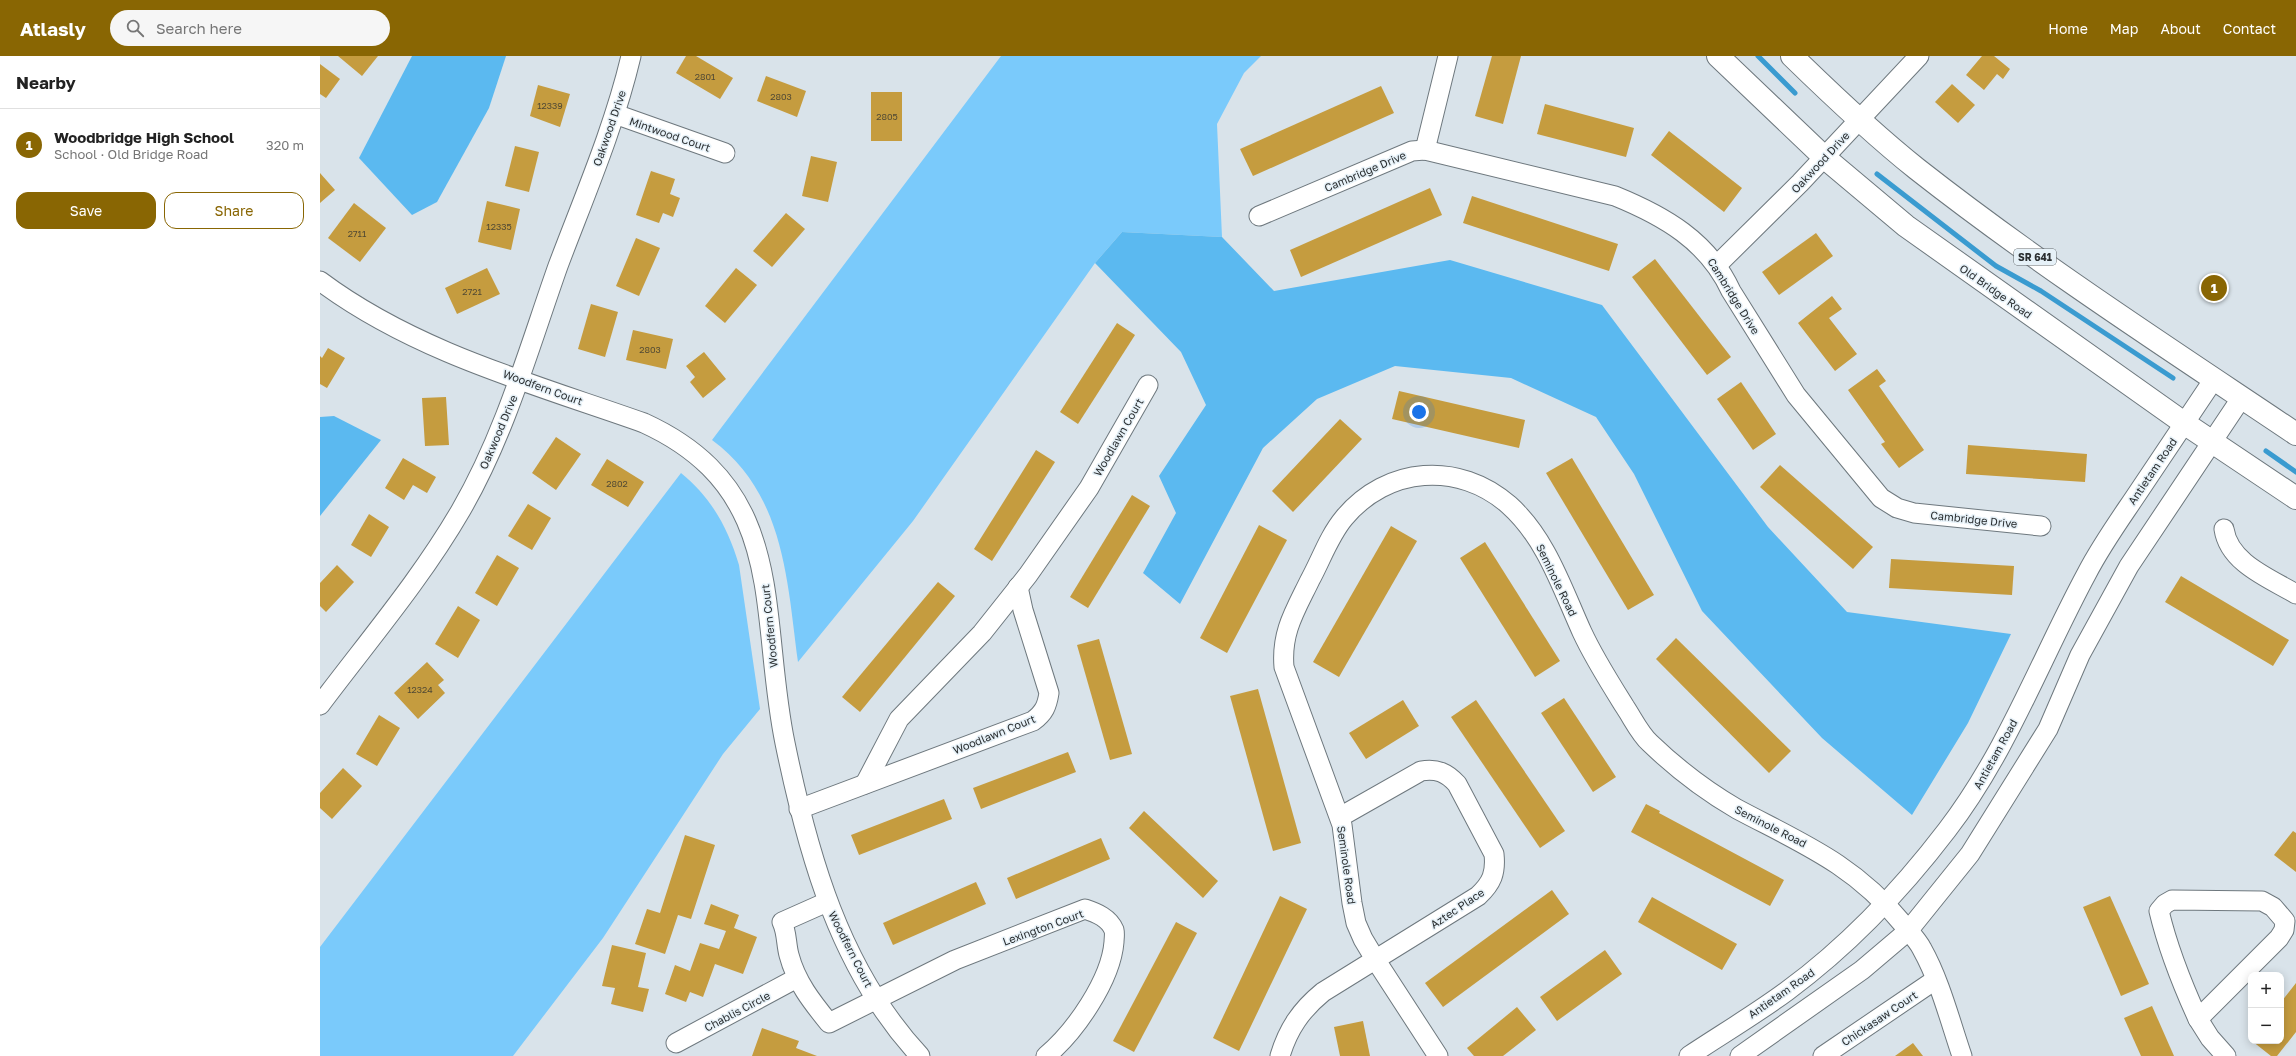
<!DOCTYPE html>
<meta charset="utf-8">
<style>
body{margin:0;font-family:"Golos Text",sans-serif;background:#f6f6f6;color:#222}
.controls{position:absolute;right:12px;bottom:12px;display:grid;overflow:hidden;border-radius:8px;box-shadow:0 2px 10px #0003}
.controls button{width:36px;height:36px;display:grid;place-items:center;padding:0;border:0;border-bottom:1px solid #e0e0e0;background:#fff;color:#222;font:20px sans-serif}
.you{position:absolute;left:1099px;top:356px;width:14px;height:14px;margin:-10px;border:3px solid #fff;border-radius:50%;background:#1a73e8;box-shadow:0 0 0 6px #1a73e833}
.badge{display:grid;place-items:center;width:26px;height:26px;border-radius:50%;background:#896603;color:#fff;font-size:13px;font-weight:700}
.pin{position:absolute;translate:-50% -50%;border:2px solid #fff;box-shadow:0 1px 4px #0006}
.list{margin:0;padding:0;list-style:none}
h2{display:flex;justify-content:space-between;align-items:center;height:52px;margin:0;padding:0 16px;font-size:17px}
h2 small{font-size:13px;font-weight:400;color:#767676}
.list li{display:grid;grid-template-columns:26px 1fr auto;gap:12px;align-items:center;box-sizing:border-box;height:72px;padding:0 16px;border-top:1px solid #e0e0e0}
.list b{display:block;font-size:15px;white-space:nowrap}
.list p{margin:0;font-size:13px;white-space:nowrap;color:#767676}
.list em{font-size:13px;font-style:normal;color:#767676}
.actions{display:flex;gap:8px;padding:12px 16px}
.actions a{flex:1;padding:9px 0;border:1px solid #896603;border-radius:12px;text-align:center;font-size:14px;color:#896603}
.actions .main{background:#896603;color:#fff}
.icon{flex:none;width:22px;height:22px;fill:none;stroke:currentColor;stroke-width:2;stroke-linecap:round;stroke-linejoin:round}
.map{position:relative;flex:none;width:1976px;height:1000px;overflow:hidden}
header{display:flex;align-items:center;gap:24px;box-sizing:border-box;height:56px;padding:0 20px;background:#896603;color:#fff}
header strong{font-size:19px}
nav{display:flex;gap:22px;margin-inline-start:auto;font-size:14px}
.search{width:280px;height:36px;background:#f6f6f6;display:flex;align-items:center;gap:10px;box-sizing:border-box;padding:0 14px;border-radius:22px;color:#767676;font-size:15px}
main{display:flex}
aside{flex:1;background:#fff}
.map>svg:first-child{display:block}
.green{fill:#7acafb}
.forest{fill:#5bb9f0}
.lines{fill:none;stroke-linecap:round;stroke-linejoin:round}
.stream{stroke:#3a9bd0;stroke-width:5}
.building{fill:#c59c3f}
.minor-casing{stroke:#6e787e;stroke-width:21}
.major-casing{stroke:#6e787e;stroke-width:24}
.minor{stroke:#fff;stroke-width:19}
.major{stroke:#fff;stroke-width:22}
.labels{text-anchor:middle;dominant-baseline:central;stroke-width:3;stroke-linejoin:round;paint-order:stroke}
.number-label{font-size:9px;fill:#524a34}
.shield{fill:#e6f1f8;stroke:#63696d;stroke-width:1}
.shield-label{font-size:10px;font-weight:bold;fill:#2b2f31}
.street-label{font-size:11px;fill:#2b2f31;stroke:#e6f1f8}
</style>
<header>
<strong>Atlasly</strong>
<div class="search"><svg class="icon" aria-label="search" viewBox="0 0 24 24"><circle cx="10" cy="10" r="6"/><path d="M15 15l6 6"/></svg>Search here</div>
<nav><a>Home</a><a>Map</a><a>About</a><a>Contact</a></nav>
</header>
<main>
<aside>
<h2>Nearby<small></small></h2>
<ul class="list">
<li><span class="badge">1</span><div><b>Woodbridge High School</b><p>School · Old Bridge Road</p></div><em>320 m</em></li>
</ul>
<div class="actions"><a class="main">Save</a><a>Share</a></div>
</aside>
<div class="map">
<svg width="1976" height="1000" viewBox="0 0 1976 1000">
<rect width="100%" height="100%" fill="#d9e3ea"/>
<g class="green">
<path d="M681 0H941L924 17 897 68 902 181 802 176 775 207 593 465 478 606C467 525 465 438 392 384Z"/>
<path d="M361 417C391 441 408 472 419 509L440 653 403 698 283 882 193 1000H0V891Z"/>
</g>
<g class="forest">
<path d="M92 0H186L169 52 117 146 92 159 39 102Z"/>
<path d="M802 176 902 181 954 235 1130 204 1282 249 1448 471 1527 556 1691 578 1648 667 1592 759 1502 682 1382 555 1314 418 1276 361 1191 322 1075 310 997 343 943 392 860 548 823 517 856 457 839 420 886 349 861 296 775 207Z"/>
<path d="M14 360 61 384 0 460V361Z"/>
</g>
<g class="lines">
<g class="stream">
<path d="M1438 0 1475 37"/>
<path d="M1557 118 1676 210 1721 235 1853 322"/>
<path d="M1946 395 1976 416"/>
</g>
</g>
<g class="building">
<path d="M18 0H58L42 20Z"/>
<path d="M366 0H376L413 22 400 43 356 17Z"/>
<path d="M1172 0H1201L1183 68 1155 60Z"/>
<path d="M1662 0H1674L1690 13 1683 23 1677 18 1664 34 1646 19Z"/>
<path d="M0 8 20 23 6 42 0 38Z"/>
<path d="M446 20 486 35 477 61 437 45Z"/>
<path d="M1632 28 1655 49 1638 67 1615 46Z"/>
<path d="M218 29 250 38 240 71 210 60Z"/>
<path d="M1061 30 1074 57 933 120 920 93Z"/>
<rect x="551" y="36" width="31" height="49"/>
<path d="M1225 48 1314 72 1306 101 1217 78Z"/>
<path d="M1349 75 1422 132 1404 156 1331 99Z"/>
<path d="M195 90 219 96 209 136 185 130Z"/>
<path d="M491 100 517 106 508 146 482 140Z"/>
<path d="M331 115 355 123 350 138 360 142 353 161 343 157 339 167 316 159Z"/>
<path d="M0 117 15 134 0 147Z"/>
<path d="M1110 132 1122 159 981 221 970 194Z"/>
<path d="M1152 140 1298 188 1289 215 1143 167Z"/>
<path d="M167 145 200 153 191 194 158 186Z"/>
<path d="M34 147 66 172 40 206 8 182Z"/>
<path d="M466 157 485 173 452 211 433 195Z"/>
<path d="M1496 177 1513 200 1459 239 1442 216Z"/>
<path d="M316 182 340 192 319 240 296 230Z"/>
<path d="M1335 203 1411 301 1387 319 1312 221Z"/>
<path d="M167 212 180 238 137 258 125 232Z"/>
<path d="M416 212 437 229 405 267 385 250Z"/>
<path d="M1512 240 1522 253 1509 262 1537 298 1515 315 1478 267Z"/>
<path d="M271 248 298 256 285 301 258 293Z"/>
<path d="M797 267 815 279 758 368 740 356Z"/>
<path d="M313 274 353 283 346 313 306 304Z"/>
<path d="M8 292 25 302 7 332 0 328V300L2 302Z"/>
<path d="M384 296 406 323 383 342 370 326 375 321 366 310Z"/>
<path d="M1557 313 1566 325 1559 330 1604 394 1579 412 1561 388 1565 386 1528 334Z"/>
<path d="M1421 326 1456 378 1433 394 1397 343Z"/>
<path d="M1079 335 1205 364 1199 392 1072 363Z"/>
<path d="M126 341 129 389 105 390 102 342Z"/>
<path d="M1020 363 1042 383 973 456 952 435Z"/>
<path d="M236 381 261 398 236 434 212 417Z"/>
<path d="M1648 389 1767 398 1765 426 1646 418Z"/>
<path d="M716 394 735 406 672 505 654 493Z"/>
<path d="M83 402 116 421 107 437 93 429 84 444 65 432Z"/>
<path d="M1252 402 1334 539 1308 554 1226 417Z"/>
<path d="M287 403 324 426 308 451 271 429Z"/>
<path d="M1460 409 1553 491 1533 513 1440 431Z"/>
<path d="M812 439 830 450 768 552 750 541Z"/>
<path d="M208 448 231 462 212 494 188 480Z"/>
<path d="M49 458 69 471 51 501 31 489Z"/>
<path d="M939 469 967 484 907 597 880 582Z"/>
<path d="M1071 470 1097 485 1019 621 993 606Z"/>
<path d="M1165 486 1240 605 1215 621 1140 502Z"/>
<path d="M177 499 199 512 177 550 155 537Z"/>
<path d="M1571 503 1694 510 1692 539 1569 532Z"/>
<path d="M17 509 34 526 6 556 0 550V527Z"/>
<path d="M1861 520 1969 584 1953 610 1845 546Z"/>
<path d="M618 526 635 540 540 656 522 641Z"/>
<path d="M138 550 160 564 138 602 115 588Z"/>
<path d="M1356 582 1471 695 1449 717 1336 603Z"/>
<path d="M779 583 812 698 790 704 757 589Z"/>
<path d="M107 606 124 624 118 629 125 637 98 663 74 637Z"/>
<path d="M938 633 981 787 953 795 910 640Z"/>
<path d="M1244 642 1296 721 1273 736 1221 657Z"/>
<path d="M1083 644 1099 670 1046 703 1029 677Z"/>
<path d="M1156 644 1245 775 1220 792 1131 661Z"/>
<path d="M59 659 80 672 57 710 36 698Z"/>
<path d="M748 696 756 716 661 753 653 732Z"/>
<path d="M23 712 42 730 12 763 0 752V737Z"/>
<path d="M624 743 632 763 539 799 531 779Z"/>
<path d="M1326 748 1340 755 1339 757 1464 824 1450 850 1311 776Z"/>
<path d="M824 755 898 825 883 842 809 772Z"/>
<path d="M1973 775 1976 777V816L1954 799Z"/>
<path d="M365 779 395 789 371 863 358 859 345 898 315 888 327 853 340 857Z"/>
<path d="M781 782 790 803 696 843 687 822Z"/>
<path d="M656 826 666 848 573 889 563 867Z"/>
<path d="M1232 834 1249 858 1123 951 1105 927Z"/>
<path d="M960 840 987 853 919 995 893 982Z"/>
<path d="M1790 840 1829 928 1801 940 1763 851Z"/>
<path d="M1332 841 1417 888 1402 914 1318 866Z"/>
<path d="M391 848 419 859 414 872 437 881 423 918 395 908 383 941 370 936 366 946 345 938 355 909 370 915 380 887 399 893 406 875 384 868Z"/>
<path d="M856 866 877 877 814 996 793 985Z"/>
<path d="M292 889 326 897 318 931 329 933 323 956 291 948 295 932 282 930Z"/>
<path d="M1285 894 1302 918 1237 965 1220 941Z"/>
<path d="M1976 927V976L1957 1000H1951L1932 985H1961V946Z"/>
<path d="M1832 950 1854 1000H1821L1804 962Z"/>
<path d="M1197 951 1216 974 1183 1000H1154L1147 992Z"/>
<path d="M1043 965 1050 1000H1020L1014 971Z"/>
<path d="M442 972 479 985 476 992 497 1000H432Z"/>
<path d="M1593 987 1603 1000H1575Z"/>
</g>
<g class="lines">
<g class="minor-casing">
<g id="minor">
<path d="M295 58 405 97"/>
<path d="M1105 94 1128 0"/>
<path d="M939 160 1092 95 1105 94 1295 140C1344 160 1388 185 1411 235L1476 339 1561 442 1577 452 1594 457 1721 470"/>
<path d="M1397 209 1480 127 1599 0"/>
<path d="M0 225C95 296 214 328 324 367 470 434 438 557 465 687 488 799 520 914 600 1000"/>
<path d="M1904 473C1909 507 1949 522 1976 538"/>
<path d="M0 649C48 585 101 523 141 454 185 378 209 292 238 210 264 141 294 72 311 0"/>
<path d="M545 728 579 663 662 577 708 519 769 432 828 329"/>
<path d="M479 753 713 665C724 657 727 650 729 637L703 554 698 531"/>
<path d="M1852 844 1942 845 1953 851 1965 865 1964 874 1959 882 1878 963C1862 928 1848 893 1839 855L1845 848Z"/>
<path d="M507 846 462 866C467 876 466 888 469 899 476 926 492 946 509 967L635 904 765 853C777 857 789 862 794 874 795 878 794 883 794 886 791 924 755 976 726 1000"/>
<path d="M1878 963 1890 982 1906 1000"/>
<path d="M356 987 477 922"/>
<path d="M960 1000C968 973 981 954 1003 936L1158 840C1172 827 1176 817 1174 798L1137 728C1127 717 1117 712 1101 715L1020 761"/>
<path d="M1118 1000 1055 903 1043 883 1036 867 1032 847 1022 769 964 611C961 576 975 555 990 524 1001 504 1009 480 1024 462 1067 410 1139 405 1189 449 1226 482 1242 532 1262 576 1274 602 1290 627 1305 651 1313 663 1320 678 1330 687 1356 712 1386 735 1417 753 1481 787 1534 808 1582 867 1588 875 1597 883 1602 893 1620 925 1630 965 1642 1000"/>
<path d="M1369 1000C1402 978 1436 958 1467 935 1528 890 1582 833 1627 774 1687 696 1721 602 1767 517 1782 488 1801 462 1819 435 1844 398 1869 360 1894 323"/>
<path d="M1420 1000 1542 914 1588 875 1650 798 1728 673 1760 599 1809 510 1922 341"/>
<path d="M1503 1000 1615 924"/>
</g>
</g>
<g class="major-casing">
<g id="major">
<path d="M1398 0 1505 102 1586 170 1864 367 1976 442"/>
<path d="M1472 0C1512 39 1553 78 1597 113 1718 208 1848 292 1976 378"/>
</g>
</g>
<use href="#minor" class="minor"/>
<use href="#major" class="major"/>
</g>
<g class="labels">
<g class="number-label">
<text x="385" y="20">2801</text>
<text x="461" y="40">2803</text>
<text x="230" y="49">12339</text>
<text x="567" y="60">2805</text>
<text x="179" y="170">12335</text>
<text x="37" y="177">2711</text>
<text x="152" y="235">2721</text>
<text x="330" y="293">2803</text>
<text x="297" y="427">2802</text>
<text x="100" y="633">12324</text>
</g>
<rect class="shield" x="1694" y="193" width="42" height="16" rx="3"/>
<g class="shield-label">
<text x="1715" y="201">SR 641</text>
</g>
<g class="street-label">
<text transform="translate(289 72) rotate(-71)">Oakwood Drive</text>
<text transform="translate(350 78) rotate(19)">Mintwood Court</text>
<text transform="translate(1500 106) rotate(-47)">Oakwood Drive</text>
<text transform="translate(1045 115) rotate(-23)">Cambridge Drive</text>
<text transform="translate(1676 235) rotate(35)">Old Bridge Road</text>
<text transform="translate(1414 240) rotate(58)">Cambridge Drive</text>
<text transform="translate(223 331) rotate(20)">Woodfern Court</text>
<text transform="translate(178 376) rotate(-67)">Oakwood Drive</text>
<text transform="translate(798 381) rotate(-60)">Woodlawn Court</text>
<text transform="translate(1832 415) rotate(-56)">Antietam Road</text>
<text transform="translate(1654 463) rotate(6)">Cambridge Drive</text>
<text transform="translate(1237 524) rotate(64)">Seminole Road</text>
<text transform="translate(449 570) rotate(-96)">Woodfern Court</text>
<text transform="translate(674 678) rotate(-22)">Woodlawn Court</text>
<text transform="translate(1675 698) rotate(-61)">Antietam Road</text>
<text transform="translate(1451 770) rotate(27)">Seminole Road</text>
<text transform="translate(1027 809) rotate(82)">Seminole Road</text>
<text transform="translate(1137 852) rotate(-34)">Aztec Place</text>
<text transform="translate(723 871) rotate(-20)">Lexington Court</text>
<text transform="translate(531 893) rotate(63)">Woodfern Court</text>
<text transform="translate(1461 937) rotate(-35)">Antietam Road</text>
<text transform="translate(417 955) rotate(-28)">Chablis Circle</text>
<text transform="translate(1559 962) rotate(-34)">Chickasaw Court</text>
</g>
</g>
</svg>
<div class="controls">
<button>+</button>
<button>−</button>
</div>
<div class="you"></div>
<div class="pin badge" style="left:1894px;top:232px">1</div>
</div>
</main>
